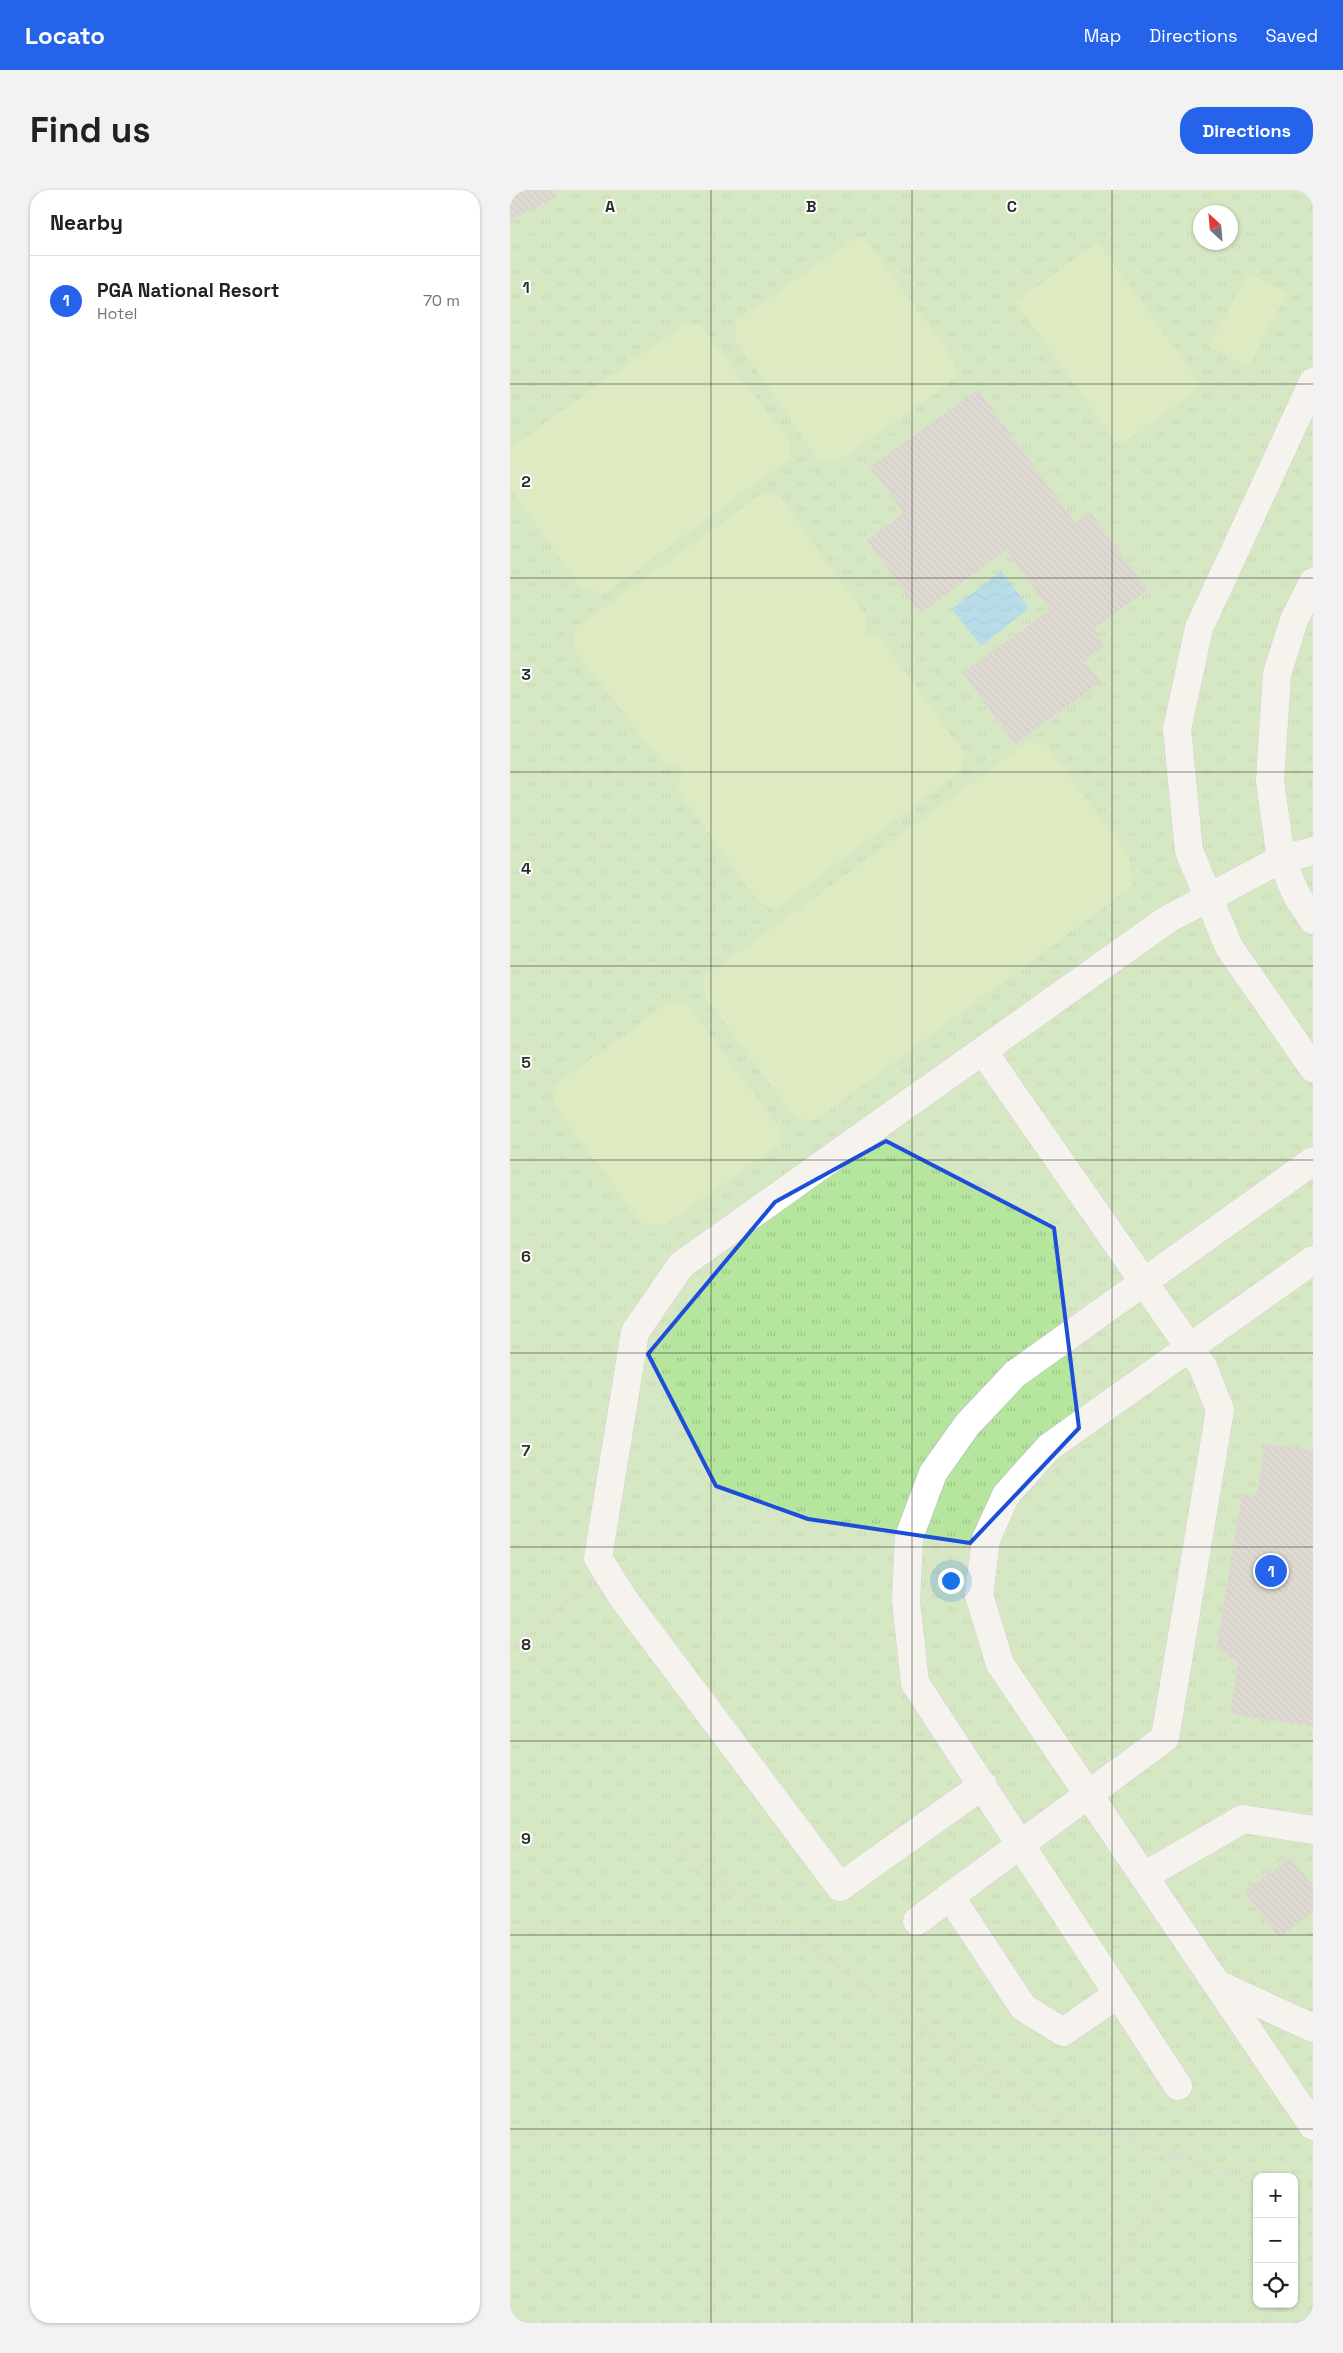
<!DOCTYPE html>
<meta charset="utf-8">
<style>
body{margin:0;font-family:"Space Grotesk",sans-serif;background:#f2f2f2;color:#202124}
.controls{position:absolute;right:15px;bottom:15px;display:grid;overflow:hidden;border-radius:10px;box-shadow:0 1px 4px #0004}
.controls button{width:45px;height:45px;display:grid;place-items:center;padding:0;border:0;border-bottom:1px solid #e0e0e0;background:#fff;color:#202124;font:25px sans-serif}
.compass{position:absolute;left:683px;top:15px;width:45px;height:45px;border-radius:50%;background:#fff;box-shadow:0 1px 4px #0004;rotate:334deg}
.you{position:absolute;left:440px;top:1390px;width:18px;height:18px;margin:-12px;border:4px solid #fff;border-radius:50%;background:#1a73e8;box-shadow:0 0 0 8px #1a73e833}
.badge{display:grid;place-items:center;width:32px;height:32px;border-radius:50%;background:#2563eb;color:#fff;font-size:16px;font-weight:700}
.pin{position:absolute;translate:-50% -50%;border:2px solid #fff;box-shadow:0 1px 5px #0006}
.list{margin:0;padding:0;list-style:none}
h2{display:flex;justify-content:space-between;align-items:center;height:65px;margin:0;padding:0 20px;font-size:21px}
h2 small{font-size:16px;font-weight:400;color:#757577}
.list li{display:grid;grid-template-columns:32px 1fr auto;gap:15px;align-items:center;box-sizing:border-box;height:90px;padding:0 20px;border-top:1px solid #e0e0e0}
.list b{display:block;font-size:19px;white-space:nowrap}
.list p{margin:0;font-size:16px;white-space:nowrap;color:#757577}
.list em{font-size:16px;font-style:normal;color:#757577}
.icon{flex:none;width:28px;height:28px;fill:none;stroke:currentColor;stroke-width:2;stroke-linecap:round;stroke-linejoin:round}
.map{position:relative;flex:none;width:803px;height:2133px;overflow:hidden;border-radius:20px}
header{display:flex;align-items:center;gap:30px;box-sizing:border-box;height:70px;padding:0 25px;background:#2563eb;color:#fff}
header strong{font-size:24px}
nav{display:flex;gap:28px;margin-inline-start:auto;font-size:18px}
.intro{display:flex;align-items:center;justify-content:space-between;box-sizing:border-box;height:120px;padding:0 30px}
h1{margin:0;font-size:35px}
.button{padding:12px 22px;border-radius:20px;background:#2563eb;color:#fff;font-size:18px;font-weight:700}
main{display:flex;gap:30px;padding:0 30px}
aside{flex:1;background:#fff;border-radius:20px;box-shadow:0 1px 4px #0004}
.map>svg:first-child{display:block}
.grass{fill:url(#grass-tufts);fill-rule:evenodd}
.pitch{fill:#c9ec9a}
.water{fill:url(#water-waves)}
.building{fill:url(#building-back-hatch);stroke:#cbc5ba}
.lines{fill:none;stroke-linecap:round;stroke-linejoin:round}
.minor-casing{stroke:#b4b7c1;stroke-width:29}
.path{stroke:#c9c9c9;stroke-width:3;stroke-dasharray:4 2.5;stroke-linecap:butt}
.minor{stroke:#fff;stroke-width:28}
.marked{fill:none;stroke:#1d4ed8;stroke-width:4;stroke-linejoin:round}
.grid{fill:none;stroke:#2e2e2e;stroke-width:1;stroke-opacity:0.55}
.grid-label{font-size:16px;text-anchor:middle;font-weight:bold;fill:#2e2e2e;stroke:#fff;stroke-width:4;stroke-linejoin:round;paint-order:stroke}
</style>
<header>
<strong>Locato</strong>
<nav><a>Map</a><a>Directions</a><a>Saved</a></nav>
</header>
<div class="intro"><h1>Find us</h1><a class="button">Directions</a></div>
<main>
<aside>
<h2>Nearby<small></small></h2>
<ul class="list">
<li><span class="badge">1</span><div><b>PGA National Resort</b><p>Hotel</p></div><em>70 m</em></li>
</ul>
</aside>
<div class="map">
<svg width="803" height="2133" viewBox="0 0 803 2133">
<defs>
<pattern id="grass-tufts" width="24" height="20" patternUnits="userSpaceOnUse" patternTransform="scale(1.25)"><rect width="24" height="20" fill="#b6e59e"/><path d="M3 7l-1-3M5 7V3M7 7l1-3M15 17l-1-3M17 17v-4M19 17l1-3" fill="none" stroke="#9dc588"/></pattern>
<pattern id="water-waves" width="16" height="10" patternUnits="userSpaceOnUse" patternTransform="scale(1.25)"><rect width="16" height="10" fill="#75cff0"/><path d="M0 5q4-4 8 0t8 0" fill="none" stroke="#66b2ce"/></pattern>
<pattern id="building-back-hatch" width="6" height="6" patternUnits="userSpaceOnUse" patternTransform="scale(1.25)"><rect width="6" height="6" fill="#cbc7bf"/><path d="M-1 5l2 2M0 0l6 6M5-1l2 2" fill="none" stroke="#afaba4"/></pattern>
</defs>
<rect width="100%" height="100%" fill="#efe9e1"/>
<path class="grass" d="M0 0H803V2133H0ZM691 22H721V52H691ZM747 1987H784V2114H747Z"/>
<g class="pitch">
<path d="M348 46 355 49 445 171V189L325 273 308 269 225 149 226 131Z"/>
<path d="M588 52 692 196 609 256 505 112Z"/>
<path d="M738 83 777 104 738 177 699 156Z"/>
<path d="M176 133 189 134 281 253 280 268 96 403 72 399 0 298V258Z"/>
<path d="M254 302 270 307 355 425 356 444H367L455 564 451 580 264 721 246 709 166 597 174 578 151 571 63 458 64 439Z"/>
<path d="M518 552 535 554 620 667 622 696 306 930 286 928 195 807 193 788Z"/>
<path d="M160 811 178 815 271 941 270 954 156 1034 131 1033 43 913 46 894Z"/>
</g>
<path class="water" d="M491 381 519 418 471 456 442 419Z"/>
<g class="building">
<path d="M0 0H43L47 7 0 29Z"/>
<path d="M468 200 565 333 580 322 637 400 583 439 595 456 574 471 590 492 505 554 453 483 540 420 496 360 410 423 357 350 394 323 360 277Z"/>
<path d="M755 1254 803 1261V1536L721 1524 728 1473 707 1457 732 1304 747 1306Z"/>
<path d="M781 1668 803 1697V1722L769 1747 735 1702Z"/>
</g>
<g class="lines">
<g class="minor-casing">
<g id="minor">
<path d="M803 192 689 438 667 539 679 661 719 757 803 878"/>
<path d="M803 392 784 430 767 484 760 591 771 669 787 706 803 730"/>
<path d="M803 1070 539 1257 496 1305 476 1349 469 1405 490 1474 803 1936"/>
<path d="M473 1595 330 1697 113 1408 88 1368 125 1142 171 1075 658 729 771 669 803 661"/>
<path d="M634 1686 733 1629 803 1640"/>
<path d="M440 1706 513 1817 553 1842 608 1804"/>
<path d="M407 1731 655 1548 710 1220 693 1177 473 861"/>
<path d="M707 1794 803 1838"/>
<path d="M668 1896 405 1493 396 1411 399 1347 423 1283 457 1235 505 1184 803 971"/>
</g>
</g>
<g class="path">
<path d="M0 1459 72 1398"/>
<path d="M170 1660 349 1793 521 1916 725 1985 747 2004"/>
<path d="M575 2133 673 1967"/>
<path d="M759 2133 761 2114"/>
</g>
<use href="#minor" class="minor"/>
</g>
<path d="M0 0H803V2133H0ZM376 951 544 1038 569 1238 460 1353 298 1329 206 1296 138 1164 265 1012Z" fill="#efe9e1" fill-opacity=".55" fill-rule="evenodd"/>
<path class="marked" d="M376 951 544 1038 569 1238 460 1353 298 1329 206 1296 138 1164 265 1012Z"/>
<path class="grid" d="M201 0V2133M402 0V2133M602 0V2133M0 194H803M0 388H803M0 582H803M0 776H803M0 970H803M0 1163H803M0 1357H803M0 1551H803M0 1745H803M0 1939H803"/>
<g class="grid-label">
<text x="100" y="22">A</text>
<text x="301" y="22">B</text>
<text x="502" y="22">C</text>
<text x="16" y="103">1</text>
<text x="16" y="297">2</text>
<text x="16" y="490">3</text>
<text x="16" y="684">4</text>
<text x="16" y="878">5</text>
<text x="16" y="1072">6</text>
<text x="16" y="1266">7</text>
<text x="16" y="1460">8</text>
<text x="16" y="1654">9</text>
</g>
</svg>
<div class="controls">
<button>+</button>
<button>−</button>
<button><svg class="icon" aria-label="locate" viewBox="0 0 24 24"><circle cx="12" cy="12" r="6"/><path d="M12 2v4M12 18v4M2 12h4M18 12h4"/></svg></button>
</div>
<svg class="compass" viewBox="-18 -18 36 36"><path d="M0-13l5 13h-10z" fill="#e53935"/><path d="M0 13l5-13h-10z" fill="#757577"/></svg>
<div class="you"></div>
<div class="pin badge" style="left:761px;top:1381px">1</div>
</div>
</main>
